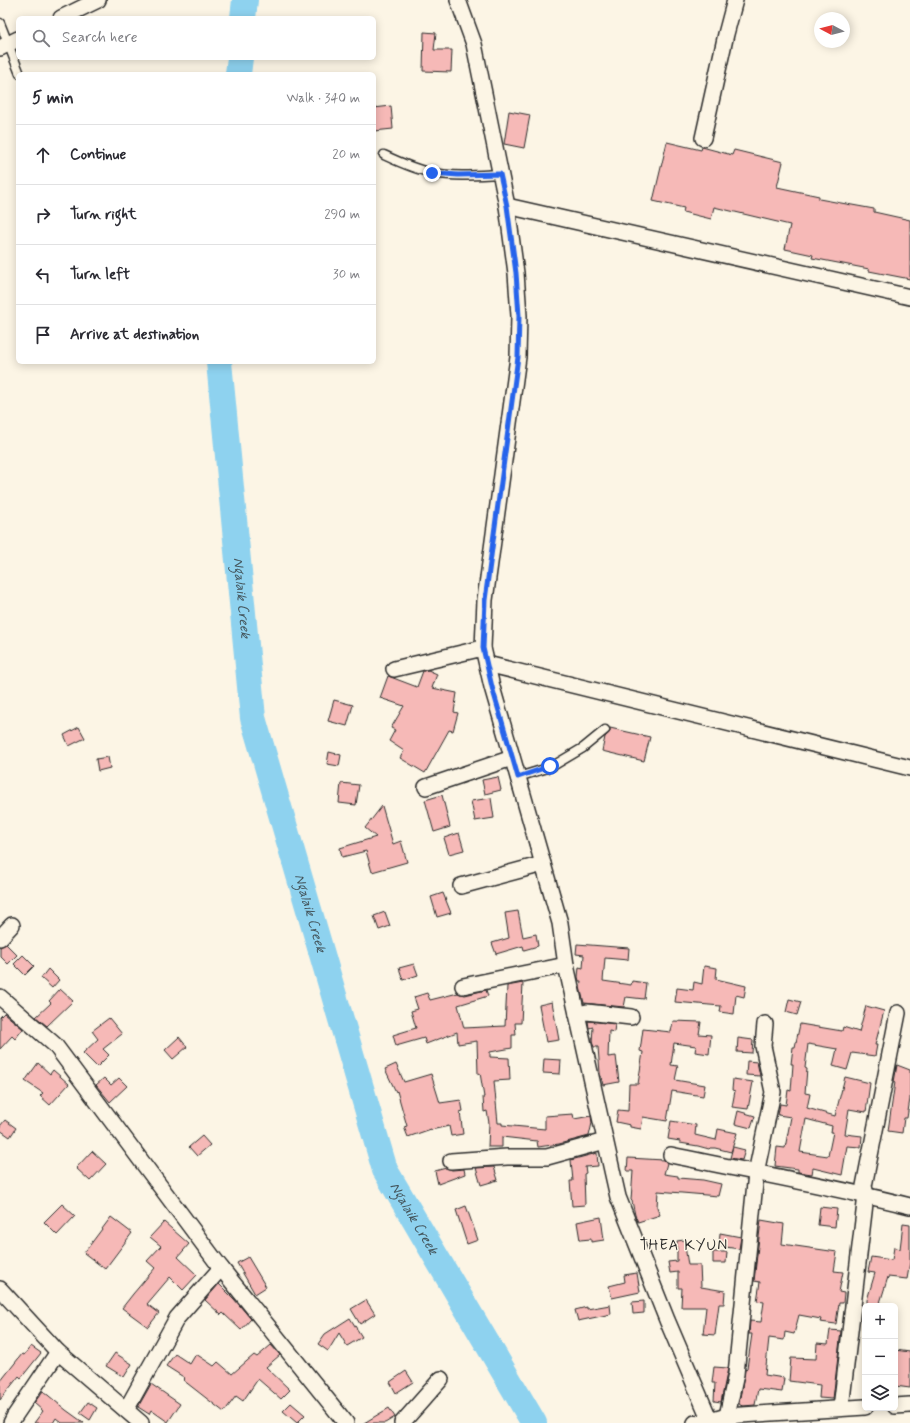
<!DOCTYPE html>
<meta charset="utf-8">
<style>
body{margin:0;font-family:Mynerve,sans-serif;background:#f2f2f3;color:#2b2b33}
.controls{position:absolute;right:12px;bottom:12px;display:grid;overflow:hidden;border-radius:6px;box-shadow:0 2px 10px #0003}
.controls button{width:36px;height:36px;display:grid;place-items:center;padding:0;border:0;border-bottom:1px solid #e1e1e2;background:#fff;color:#2b2b33;font:20px sans-serif}
.compass{position:absolute;left:814px;top:12px;width:36px;height:36px;border-radius:50%;background:#fff;box-shadow:0 2px 10px #0003;rotate:277deg}
.stop{position:absolute;width:12px;height:12px;margin:-9px;border:3px solid #2563eb;border-radius:50%;background:#fff}
.stop.end{background:#2563eb;border-color:#fff;box-shadow:0 1px 4px #0008}
.list{margin:0;padding:0;list-style:none}
h2{display:flex;justify-content:space-between;align-items:center;height:52px;margin:0;padding:0 16px;font-size:17px}
h2 small{font-size:13px;font-weight:400;color:#7c7c81}
.list li{display:grid;grid-template-columns:26px 1fr auto;gap:12px;align-items:center;box-sizing:border-box;height:60px;padding:0 16px;border-top:1px solid #e1e1e2}
.list b{display:block;font-size:15px;white-space:nowrap}
.list em{font-size:13px;font-style:normal;color:#7c7c81}
.icon{flex:none;width:22px;height:22px;fill:none;stroke:currentColor;stroke-width:2;stroke-linecap:round;stroke-linejoin:round}
.map{position:relative;flex:none;width:910px;height:1423px;overflow:hidden}
.search{position:absolute;background:#fff;box-shadow:0 2px 10px #0003;left:16px;top:16px;width:360px;height:44px;display:flex;align-items:center;gap:10px;box-sizing:border-box;padding:0 14px;border-radius:6px;color:#7c7c81;font-size:15px}
.panel{position:absolute;background:#fff;box-shadow:0 2px 10px #0003;left:16px;top:72px;width:360px;height:292px;border-radius:6px}
.map>svg:first-child{display:block}
.lines{fill:none;stroke-linecap:round;stroke-linejoin:round}
.river{stroke:#8ed2ef;stroke-width:26}
.building{fill:#f6b9b7;stroke:#2b2b2b;fill-rule:evenodd}
.service-casing{stroke:#2b2b2b;stroke-width:11}
.minor-casing{stroke:#2b2b2b;stroke-width:18}
.service{stroke:#fcf5e5;stroke-width:8}
.minor{stroke:#fcf5e5;stroke-width:15}
.route{stroke:#2563eb;stroke-width:5}
.labels{text-anchor:middle;dominant-baseline:central;stroke-width:3;stroke-linejoin:round;paint-order:stroke}
.water-label{font-size:14px;font-style:italic;fill:#44555c;stroke:#fcf5e5}
.quarter-label{font-size:15px;letter-spacing:1px;fill:#2b2b2b;stroke:#fcf5e5}
</style>
<div class="map">
<svg width="910" height="1423" viewBox="0 0 910 1423">
<rect width="100%" height="100%" fill="#fcf5e5"/>
<filter id="ink" filterUnits="userSpaceOnUse"><feTurbulence type="fractalNoise" baseFrequency=".025" numOctaves="2"/><feDisplacementMap in="SourceGraphic" scale="8" xChannelSelector="R" yChannelSelector="G"/><feConvolveMatrix kernelMatrix="1 2 1 2 8 2 1 2 1" color-interpolation-filters="sRGB"/></filter>
<g filter="url(#ink)">
<g class="lines">
<g class="river">
<path d="M243 18 245 0"/>
<path d="M238 74 240 58"/>
<path id="s1" d="M219 362 253 718 385 1170 534 1423"/>
</g>
</g>
<g class="building">
<path d="M424 32 436 33 434 50H452L451 72 423 71Z"/>
<path d="M391 106 393 129 374 131V108Z"/>
<path d="M509 111 530 115 524 148 504 144Z"/>
<path d="M667 142 701 150 702 147 732 155 734 150 783 162 777 187 819 196V199L874 209V212L910 220V279L869 271V269L812 258 813 255 785 249 790 225 714 207 711 219 683 212 684 208 653 201Z"/>
<path d="M428 670 437 674 432 688 457 693 454 712 458 713 453 731 449 730 425 773 400 758 404 751 389 741 395 730 391 728 404 706 380 698 388 676 417 687 423 671Z"/>
<path d="M334 700 353 705 347 726 328 721Z"/>
<path d="M79 727 85 738 69 746 64 735Z"/>
<path d="M610 728 650 737 644 761 602 751 605 737 610 732Z"/>
<path d="M329 752 341 755 339 766 327 764Z"/>
<path d="M108 757 110 768 98 771 96 759Z"/>
<path d="M498 777 501 790 485 794 482 780Z"/>
<path d="M341 783 359 785 356 805 339 803Z"/>
<path d="M442 795 450 827 434 832 425 800Z"/>
<path d="M491 798 494 818 475 821 471 801Z"/>
<path d="M382 806 393 844 401 841 407 862 372 872 366 851 342 857 340 848 376 837 365 828Z"/>
<path d="M459 833 464 850 449 854 444 838Z"/>
<path d="M443 893 451 913 437 917 431 897Z"/>
<path d="M518 911 523 937 536 934 538 946 524 950 523 946 496 954 492 943 509 938 505 913Z"/>
<path d="M385 912 390 926 379 930 374 916Z"/>
<path d="M6 944 17 955 8 964 0 956V947Z"/>
<path d="M577 944 629 948 628 960 605 958 603 981 631 985 632 981 646 983 644 999 626 997 624 1007 584 1003 580 987 581 981H579L578 977 579 967 583 968 584 955 576 954Z"/>
<path d="M23 955 34 966 25 975 14 964Z"/>
<path d="M414 964 418 975 403 980 399 968Z"/>
<path d="M704 966 717 968 716 979 746 986 744 997 736 995 734 1014 720 1012 721 1006 675 1002 677 988 693 990 694 982 702 984Z"/>
<path d="M48 969 59 980 52 988 41 978Z"/>
<path d="M523 983 521 1023H515L516 1035H512V1048L490 1052V1057L509 1058 510 1080 494 1081 498 1123H502V1125L545 1129V1116L573 1114 574 1119 591 1116 592 1123 589 1136 559 1144 538 1147 537 1141 502 1137V1147H488L489 1123 487 1111 484 1112 483 1097H484L480 1073 478 1074 477 1041 458 1044 457 1032 426 1044 424 1038 396 1046 393 1035 416 1028 411 1011 418 1009 414 997 427 993 430 1000 458 993 465 995 486 990 488 996 458 1005 464 1028 505 1026 507 986Z"/>
<path d="M60 989 73 1001 47 1026 36 1017 51 1003 49 1001Z"/>
<path d="M789 999 801 1002 797 1015 786 1012Z"/>
<path d="M552 1002 559 1040 546 1042 539 1005Z"/>
<path d="M866 1006 884 1011 875 1045H877L875 1056 852 1053 847 1070 833 1066 837 1049 808 1044 805 1068 807 1069 805 1093 810 1094 807 1108 835 1116 845 1077 870 1083 866 1112 849 1109 845 1134 862 1136 861 1147 847 1146 842 1175 813 1168 812 1174 798 1172V1169L775 1166 777 1147 785 1148 791 1117 778 1115 780 1104 786 1105 788 1090 791 1091 793 1064H791L793 1047H795L800 1024 842 1031 843 1027 859 1032ZM806 1119 832 1126 831 1132H833L828 1156 800 1152Z"/>
<path d="M4 1013 23 1029 15 1039 12 1036 0 1049V1017Z"/>
<path d="M109 1018 122 1034 103 1049 109 1055 97 1067 83 1053 98 1039 92 1031Z"/>
<path d="M588 1021 615 1024 614 1032 609 1031 608 1057 616 1056 619 1082 603 1085 600 1073 598 1047H594L592 1042 593 1027 589 1028Z"/>
<path d="M673 1021 701 1022 699 1034 711 1035 709 1054 695 1052 696 1046 674 1043 671 1065 678 1066 675 1080 705 1085 703 1096 672 1091 667 1121 643 1117 641 1129 630 1127V1125L616 1122 618 1110 628 1111 629 1084H638L643 1052 640 1051 643 1029 671 1032Z"/>
<path d="M179 1037 187 1047 173 1059 165 1050Z"/>
<path d="M738 1038 753 1040 752 1053 737 1052Z"/>
<path d="M544 1059 561 1060 560 1074 543 1073Z"/>
<path d="M747 1061 757 1062 760 1076 746 1075Z"/>
<path d="M38 1063 50 1074 53 1070 69 1084 50 1105 40 1096 43 1093 25 1081Z"/>
<path d="M396 1064 404 1082 431 1074 440 1103 461 1100 463 1111 460 1112 463 1134 451 1136 449 1126 431 1130V1129L408 1137 404 1127 407 1126 397 1091 396 1092 385 1069Z"/>
<path d="M897 1065 910 1070V1099L907 1118H904L902 1133 888 1131 895 1082H894Z"/>
<path d="M104 1078 111 1085 119 1078 127 1086 110 1102 96 1085Z"/>
<path d="M733 1079 753 1082 748 1109 732 1107 735 1091 732 1090Z"/>
<path d="M738 1111 755 1116 751 1128 735 1124Z"/>
<path d="M5 1120 16 1128 10 1137 0 1130V1126Z"/>
<path d="M671 1121 696 1125 695 1135 716 1140 718 1129 737 1133 731 1152 715 1148H710L709 1149 698 1146 680 1143V1141L668 1139Z"/>
<path d="M202 1136 210 1145 197 1156 189 1147Z"/>
<path d="M733 1147 745 1150 742 1160 730 1158Z"/>
<path d="M92 1151 106 1164 90 1181 76 1168Z"/>
<path d="M597 1153 598 1166 585 1167 586 1173 584 1174 585 1205 572 1206 570 1181H573L571 1160Z"/>
<path d="M628 1158 664 1160 667 1163 664 1174 678 1176V1178L703 1180 721 1184 718 1196 658 1191 657 1207 660 1215 638 1222 635 1215 632 1201 631 1200 633 1171H627Z"/>
<path d="M494 1167 498 1180 481 1185 476 1168Z"/>
<path d="M446 1168 452 1170 464 1169 465 1174 438 1184 435 1171Z"/>
<path d="M62 1204 75 1216 57 1235 44 1222Z"/>
<path d="M466 1206 478 1240 467 1244 456 1210Z"/>
<path d="M820 1207 837 1209 835 1227 818 1225Z"/>
<path d="M111 1217 132 1233 105 1269 84 1253Z"/>
<path d="M601 1217 604 1240 591 1242V1239L580 1240 577 1222Z"/>
<path d="M761 1220 784 1224 782 1244 837 1252 834 1271 843 1272 839 1292 844 1293 843 1303H839L836 1324 820 1322 821 1319 799 1315 794 1334 785 1332 784 1340 769 1338 765 1375 784 1378 782 1392 758 1389 755 1405 743 1406 740 1405 739 1403 745 1370 747 1368 752 1334H749L750 1321 761 1322 764 1302 757 1301 760 1282 754 1281Z"/>
<path d="M164 1222 189 1244 178 1257 197 1275 183 1290 170 1277 147 1304 159 1313 148 1327 122 1308 133 1294 155 1268 147 1261 161 1246 150 1237Z"/>
<path d="M903 1224 910 1225V1262L907 1279 888 1277 879 1306H867V1300L875 1273 868 1272 871 1257 892 1260 894 1247 900 1249Z"/>
<path d="M720 1233 741 1237 739 1249 719 1246Z"/>
<path d="M684 1240 688 1265H700L701 1287 725 1291 724 1304H719L715 1335 703 1334 706 1307H681L682 1288H678V1272L670 1273 668 1262 677 1261V1241Z"/>
<path d="M713 1252H727L726 1263H713Z"/>
<path d="M248 1257 266 1287 255 1294 237 1263Z"/>
<path d="M637 1273 640 1292 612 1298 609 1286 625 1282 624 1275Z"/>
<path d="M219 1284 234 1299 251 1319 241 1330 223 1313 221 1315 205 1300Z"/>
<path d="M366 1300 375 1314 360 1324 351 1309Z"/>
<path d="M644 1301V1313L633 1314 632 1302Z"/>
<path d="M610 1305 611 1314 578 1321 575 1310 587 1307V1309Z"/>
<path d="M350 1318 362 1337 347 1346 339 1333 328 1351 318 1344 325 1334Z"/>
<path d="M830 1330 841 1331 833 1399 819 1398 820 1385 789 1381 791 1358 816 1359 817 1343 828 1344Z"/>
<path d="M271 1345 280 1355 266 1367 290 1390 281 1399 258 1379 243 1401 236 1396 224 1412 183 1380 185 1378 166 1366 175 1354 190 1364 196 1354 214 1366 218 1362 232 1374 254 1355 257 1357Z"/>
<path d="M31 1346 41 1353 21 1378 19 1376 0 1400V1382L22 1354 24 1355Z"/>
<path d="M895 1350 910 1352V1388L895 1386Z"/>
<path d="M115 1353 132 1364 124 1377 106 1366Z"/>
<path d="M714 1367 728 1368 721 1402 714 1401 715 1383H712Z"/>
<path d="M406 1371 413 1382 396 1393 390 1382Z"/>
<path d="M151 1384 180 1404 168 1422 151 1410 149 1414 138 1407Z"/>
<path d="M43 1391 66 1410 84 1423H62L56 1418 53 1423H34L43 1411 34 1403Z"/>
<path d="M88 1402 97 1408 90 1420 80 1413Z"/>
<path d="M291 1403 305 1415 297 1423 283 1411Z"/>
<path d="M389 1408 395 1417 385 1423H364Z"/>
</g>
<g class="lines">
<g class="service-casing">
<g id="service">
<path d="M0 23 20 74"/>
<path d="M384 155C399 162 416 170 433 173 455 177 478 175 500 174"/>
<path d="M518 777 551 767 583 748 605 730"/>
</g>
</g>
<g class="minor-casing">
<g id="minor">
<path d="M458 0 474 44 507 206 516 273 519 316 518 357 485 600 483 648 492 687 560 923 566 965 618 1197 667 1320 711 1423"/>
<path d="M61 18 98 0"/>
<path d="M0 48 18 39"/>
<path d="M703 138 726 34 735 0"/>
<path d="M507 206 910 297"/>
<path d="M487 664 910 768"/>
<path d="M394 669 483 648"/>
<path d="M426 787 512 758"/>
<path d="M461 886 543 864"/>
<path d="M0 938 12 925"/>
<path d="M463 986 566 965"/>
<path d="M0 997 55 1045 221 1268 346 1423"/>
<path d="M577 1014 587 1012 631 1017"/>
<path d="M671 1155C751 1172 831 1186 910 1206"/>
<path d="M451 1161 507 1157H547L605 1141"/>
<path d="M0 1289 58 1352 141 1423"/>
<path d="M895 1406 910 1405"/>
<path d="M841 1408 866 1195 864 1186 898 1013"/>
<path d="M126 1410 177 1318 221 1268"/>
<path d="M727 1416 736 1374 756 1173 773 1092 763 1046 765 1024"/>
<path d="M11 1423 14 1417 58 1352"/>
<path d="M402 1423 441 1379"/>
<path d="M695 1423 710 1421 727 1416 865 1407"/>
</g>
</g>
<use href="#service" class="service"/>
<use href="#minor" class="minor"/>
</g>
</g>
<g class="lines" filter="url(#ink)">
<path class="route" d="M432 173 458 175 500 174 507 206 516 273 519 316 518 357 485 600 483 648 492 687 518 777 550 766"/>
</g>
<g class="labels">
<g class="water-label">
<text stroke="none"><textPath href="#s1" startOffset="237">Ngalaik Creek</textPath></text>
<text stroke="none"><textPath href="#s1" startOffset="561">Ngalaik Creek</textPath></text>
<text stroke="none"><textPath href="#s1" startOffset="885">Ngalaik Creek</textPath></text>
</g>
<g class="quarter-label">
<text x="684" y="1246">THEA KYUN</text>
</g>
</g>
</svg>
<div class="controls">
<button>+</button>
<button>−</button>
<button><svg class="icon" aria-label="layers" viewBox="0 0 24 24"><path d="M12 4l9 5-9 5-9-5zM3 14l9 5 9-5"/></svg></button>
</div>
<svg class="compass" viewBox="-18 -18 36 36"><path d="M0-13l5 13h-10z" fill="#e53935"/><path d="M0 13l5-13h-10z" fill="#7c7c81"/></svg>
<div class="stop" style="left:550px;top:766px"></div>
<div class="stop end" style="left:432px;top:173px"></div>
<div class="search"><svg class="icon" aria-label="search" viewBox="0 0 24 24"><circle cx="10" cy="10" r="6"/><path d="M15 15l6 6"/></svg>Search here</div>
<section class="panel">
<h2>5 min<small>Walk · 340 m</small></h2>
<ul class="list">
<li><svg class="icon" aria-label="ahead" viewBox="0 0 24 24"><path d="M12 20V5M6 11l6-6 6 6"/></svg><div><b>Continue</b></div><em>20 m</em></li>
<li><svg class="icon" aria-label="right" viewBox="0 0 24 24"><path d="M7 20v-9h11M14 6l5 5-5 5"/></svg><div><b>Turn right</b></div><em>290 m</em></li>
<li><svg class="icon" aria-label="left" viewBox="0 0 24 24"><path d="M17 20v-9H6M10 6l-5 5 5 5"/></svg><div><b>Turn left</b></div><em>30 m</em></li>
<li><svg class="icon" aria-label="arrive" viewBox="0 0 24 24"><path d="M6 21V4h12l-3 4 3 4H6"/></svg><div><b>Arrive at destination</b></div></li>
</ul>
</section>
</div>
